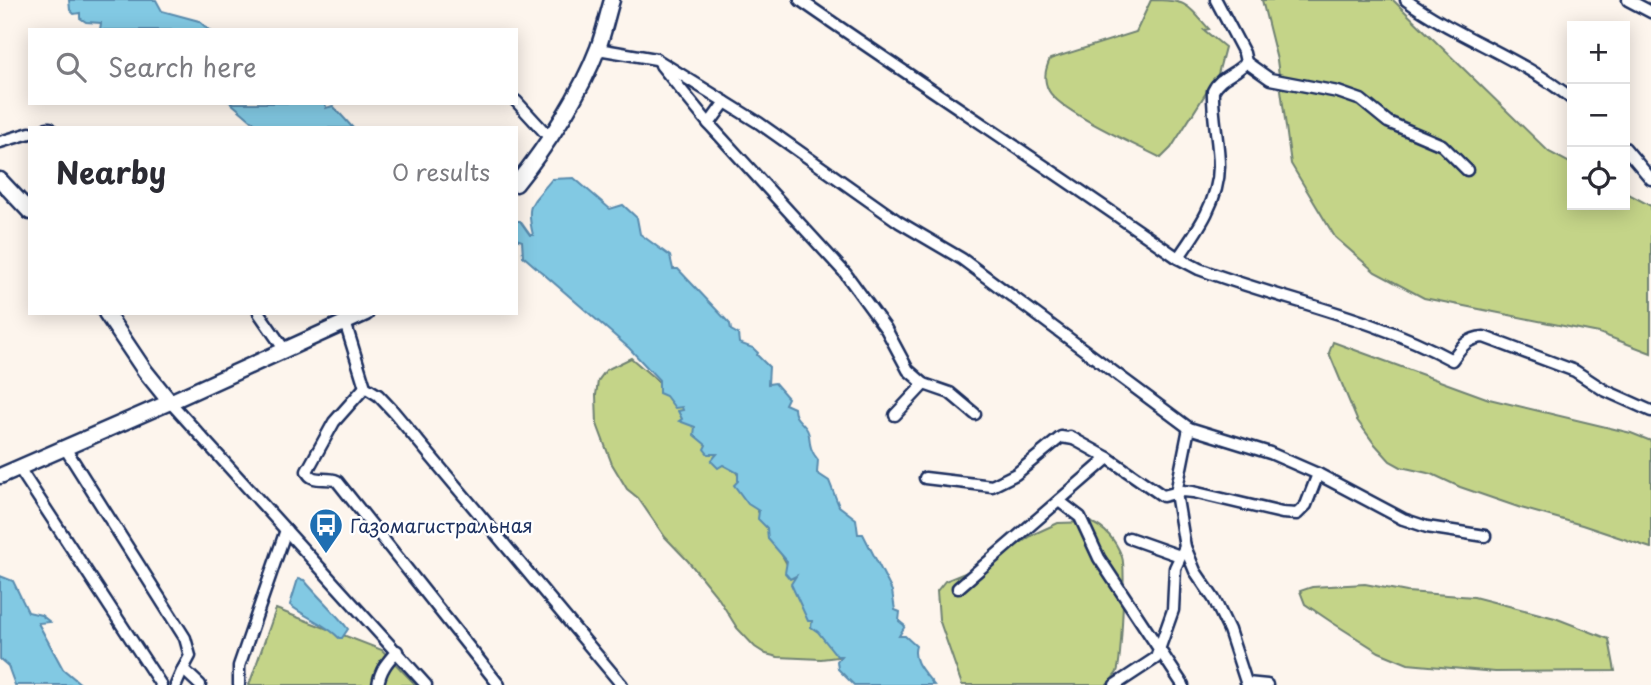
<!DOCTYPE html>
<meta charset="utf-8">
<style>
body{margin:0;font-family:"Playpen Sans",sans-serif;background:#f2f2f3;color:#2b2b33}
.controls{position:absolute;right:21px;top:21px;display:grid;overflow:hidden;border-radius:0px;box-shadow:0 4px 18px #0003}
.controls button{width:63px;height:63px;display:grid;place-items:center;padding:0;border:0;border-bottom:2px solid #e1e1e2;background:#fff;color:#2b2b33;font:35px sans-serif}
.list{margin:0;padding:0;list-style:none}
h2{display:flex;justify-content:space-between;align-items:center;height:91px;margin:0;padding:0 28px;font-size:30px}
h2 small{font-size:23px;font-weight:400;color:#7c7c81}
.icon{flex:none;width:38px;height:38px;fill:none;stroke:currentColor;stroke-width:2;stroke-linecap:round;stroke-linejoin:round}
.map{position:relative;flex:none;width:1651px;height:685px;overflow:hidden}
.search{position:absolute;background:#fff;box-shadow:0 4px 18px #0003;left:28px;top:28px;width:490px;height:77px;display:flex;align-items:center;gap:18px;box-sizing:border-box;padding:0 24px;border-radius:0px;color:#7c7c81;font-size:26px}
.panel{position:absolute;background:#fff;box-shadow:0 4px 18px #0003;left:28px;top:126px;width:490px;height:189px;border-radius:0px}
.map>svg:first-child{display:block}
.green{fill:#c4d488;stroke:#708273;stroke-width:2}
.water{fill:#82c9e3;stroke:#598bae;stroke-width:2}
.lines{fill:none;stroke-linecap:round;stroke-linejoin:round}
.street-casing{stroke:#1b2f5e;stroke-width:15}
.secondary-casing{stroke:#1b2f5e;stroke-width:19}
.street{stroke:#fff;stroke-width:10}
.secondary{stroke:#fff;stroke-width:14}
.labels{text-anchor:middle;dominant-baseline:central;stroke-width:5;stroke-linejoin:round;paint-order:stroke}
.poi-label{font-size:19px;fill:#1b2f5e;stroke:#fff;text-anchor:start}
</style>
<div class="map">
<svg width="1651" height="685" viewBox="0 0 1651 685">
<rect width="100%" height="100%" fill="#fdf5ed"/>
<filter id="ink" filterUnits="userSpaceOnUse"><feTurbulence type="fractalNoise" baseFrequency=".0143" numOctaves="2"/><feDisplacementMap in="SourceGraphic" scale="14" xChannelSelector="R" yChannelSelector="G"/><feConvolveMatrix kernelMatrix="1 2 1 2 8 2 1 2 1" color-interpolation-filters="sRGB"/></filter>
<g filter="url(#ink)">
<g class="green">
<path d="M1151 0C1186 0 1186 3 1209 29L1204 30 1225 47 1218 74 1171 148 1161 158C1136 145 1061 112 1049 91 1043 80 1045 70 1050 59L1136 32Z"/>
<path d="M1262 0H1393L1549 152 1572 164V205H1625V192L1651 206V353L1599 333 1424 298 1375 272 1335 237 1291 164 1277 60Z"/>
<path d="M1333 342 1489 399 1631 433 1651 441V548L1582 525 1521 508 1460 487 1432 474 1401 467 1390 461 1373 442 1357 420 1329 353Z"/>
<path d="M631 358 712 428 838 657 821 659 778 657 766 654 755 647 737 628 719 599 688 561 665 537 638 498 627 489 612 464 597 424 596 395 598 381 606 370Z"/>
<path d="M1090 522C1105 528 1116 541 1122 557 1126 567 1121 662 1117 672 1115 676 1110 681 1107 685H962L939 619 937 591 945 581 992 562 1034 534 1058 523Z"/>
<path d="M1365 584 1407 592 1474 597 1555 618 1609 639 1615 671 1495 672 1408 664 1379 652 1333 623 1305 604 1300 591 1312 587Z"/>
<path d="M276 609 382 650 416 685H249Z"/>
</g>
<g class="water">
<path d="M69 0H156L162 11 199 21 209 30H100L101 23 86 22 80 18V13L74 14 70 10Z"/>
<path d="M231 103H325L326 108 333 106 353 128H260Z"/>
<path d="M574 178 610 209 623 205 637 218 640 234 670 256 673 269H678L730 324 731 330 738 334 739 343 753 348 758 353 757 355 769 367 768 384 775 383 788 398 785 404 794 408C794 418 800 420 806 428 813 438 805 444 818 460L817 473 829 481 839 506 856 519 858 534H863L892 591 895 610 900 612 899 621 905 626 899 636H905L916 646C911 661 925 673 934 685H854L838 669 837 661 841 656H837L818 632 811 627 812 621H808L791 584 796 576 790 579 785 573 787 561 768 539 767 528 758 519 759 511 748 504 734 485 738 481V473L723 465 718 468 711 461 717 454H708L704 449 706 445 694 435 695 427 679 421 682 419 678 411 683 410 682 407 675 408 666 396 659 393V380L629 348 523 256 522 241 516 239V221H520L530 235H533C525 202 532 204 552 179Z"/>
<path d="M0 576 13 581 28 612 41 615 50 622 38 623 63 669 82 685H15L8 666 0 659Z"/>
<path d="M298 579 304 580C318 597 334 611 348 629L342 638H339C325 623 306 618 290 605Z"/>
</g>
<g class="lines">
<g class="street-casing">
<g id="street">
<path d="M800 0C925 87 1053 170 1178 258L1199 269C1282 300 1373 317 1452 360 1461 347 1467 338 1484 337L1575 371 1604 390 1651 411"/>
<path d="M1406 0C1458 38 1522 58 1572 99"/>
<path d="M1628 0 1651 12"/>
<path d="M598 49 656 59 759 123 899 222 962 259 1189 428 1270 453 1318 474 1403 519 1427 527 1485 536"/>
<path d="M1246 62 1270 79 1338 92 1361 100 1388 122 1442 145 1467 170"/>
<path d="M661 65 709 124 845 273 886 329 908 370 924 384 950 393 975 414"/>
<path d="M516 101 550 138"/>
<path d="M709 124 725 102"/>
<path d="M47 128H50"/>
<path d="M0 142 30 133"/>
<path d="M1625 148 1651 179"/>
<path d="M1178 258C1197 231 1219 201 1219 166 1219 141 1212 116 1213 91 1220 76 1237 74 1246 62L1244 53 1216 0"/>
<path d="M259 313 284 349"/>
<path d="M345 322 365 387 378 395 393 411 622 685"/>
<path d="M365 387 334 422 307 471C312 484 326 476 337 481L499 685"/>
<path d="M170 402 426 685"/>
<path d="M895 415 924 384"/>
<path d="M1189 428 1176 493 1185 547 1195 571 1214 599 1229 630 1247 685"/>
<path d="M1070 437 1108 458 1163 496 1183 491 1193 492 1282 513 1297 514 1306 505 1318 474"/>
<path d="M65 448 185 638 190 656 183 669 200 685"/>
<path d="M19 468 161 685"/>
<path d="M925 478 992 486 1016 474 1061 437 1074 439"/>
<path d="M1059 501 1080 517 1099 558 1183 685"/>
<path d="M1129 538 1180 556"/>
<path d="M958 588 1108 458"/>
<path d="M1247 683 1267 685"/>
<path d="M176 685 183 669"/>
<path d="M239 685V666L286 530"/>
<path d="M378 685C380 670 387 662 397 651"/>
<path d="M1115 685 1156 658 1173 610 1175 568 1185 547"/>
</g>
</g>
<g class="secondary-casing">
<g id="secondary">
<path d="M0 180 30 212"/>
<path d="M516 184C547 146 581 93 598 48 604 32 607 16 612 0"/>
<path d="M106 313 145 371 170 402"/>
<path d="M0 476 170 402 366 313"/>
</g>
</g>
<use href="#street" class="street"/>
<use href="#secondary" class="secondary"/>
</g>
</g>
<defs>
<g id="bus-pin" transform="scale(1.75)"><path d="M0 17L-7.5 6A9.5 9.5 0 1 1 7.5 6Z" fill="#1f6fb2" stroke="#fff"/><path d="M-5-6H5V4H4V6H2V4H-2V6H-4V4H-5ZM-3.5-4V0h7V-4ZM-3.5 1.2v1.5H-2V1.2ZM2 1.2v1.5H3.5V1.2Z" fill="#fff"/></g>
</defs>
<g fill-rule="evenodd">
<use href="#bus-pin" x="326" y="525"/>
</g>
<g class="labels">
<g class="poi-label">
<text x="350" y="525">Газомагистральная</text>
</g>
</g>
</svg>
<div class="controls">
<button>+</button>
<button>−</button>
<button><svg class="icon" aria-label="locate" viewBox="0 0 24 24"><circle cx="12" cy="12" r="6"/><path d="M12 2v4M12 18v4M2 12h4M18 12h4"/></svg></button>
</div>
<div class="search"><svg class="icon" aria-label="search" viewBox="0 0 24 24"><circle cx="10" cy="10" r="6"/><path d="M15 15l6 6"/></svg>Search here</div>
<section class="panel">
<h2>Nearby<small>0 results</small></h2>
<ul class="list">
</ul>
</section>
</div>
